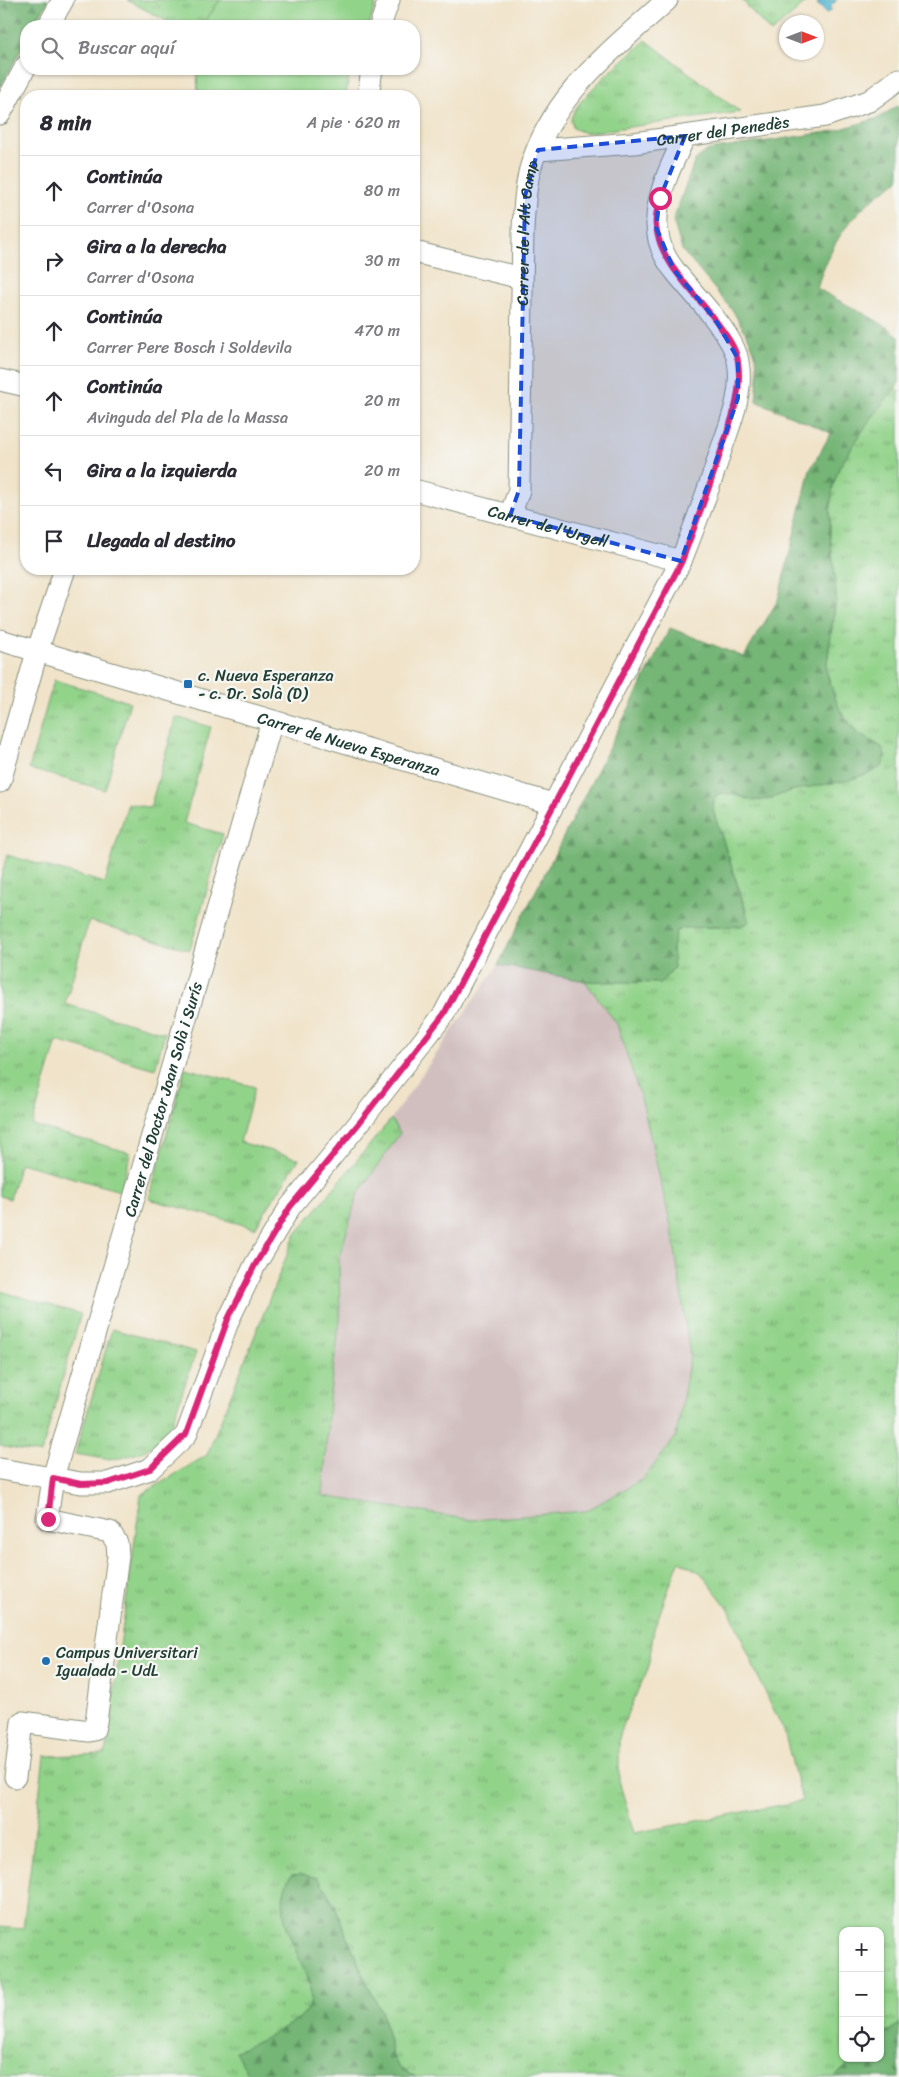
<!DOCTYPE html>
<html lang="es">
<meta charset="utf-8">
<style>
body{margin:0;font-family:Sriracha,sans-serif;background:#f7f7f7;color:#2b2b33}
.controls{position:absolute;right:15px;bottom:15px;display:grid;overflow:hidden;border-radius:10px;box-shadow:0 1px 4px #0004}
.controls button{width:45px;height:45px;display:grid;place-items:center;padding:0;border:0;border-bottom:1px solid #e1e1e2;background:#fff;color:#2b2b33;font:25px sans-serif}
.compass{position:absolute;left:779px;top:15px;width:45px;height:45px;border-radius:50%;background:#fff;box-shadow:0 1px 4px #0004;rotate:90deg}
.stop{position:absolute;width:15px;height:15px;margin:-11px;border:4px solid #db2777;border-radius:50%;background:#fff}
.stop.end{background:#db2777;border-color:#fff;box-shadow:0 1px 5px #0008}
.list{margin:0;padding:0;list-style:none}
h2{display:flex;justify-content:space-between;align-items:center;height:65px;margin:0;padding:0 20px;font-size:21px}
h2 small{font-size:16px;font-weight:400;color:#7c7c81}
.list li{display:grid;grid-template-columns:32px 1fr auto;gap:15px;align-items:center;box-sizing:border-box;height:70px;padding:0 20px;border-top:1px solid #e1e1e2}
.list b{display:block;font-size:19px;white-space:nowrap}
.list p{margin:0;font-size:16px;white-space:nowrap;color:#7c7c81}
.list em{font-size:16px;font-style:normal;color:#7c7c81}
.icon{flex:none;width:28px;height:28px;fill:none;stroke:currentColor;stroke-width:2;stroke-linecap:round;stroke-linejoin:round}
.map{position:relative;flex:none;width:899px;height:2077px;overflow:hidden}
.search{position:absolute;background:#fff;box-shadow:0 1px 4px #0004;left:20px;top:20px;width:400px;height:55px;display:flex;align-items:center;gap:12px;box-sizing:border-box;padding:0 18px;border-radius:20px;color:#7c7c81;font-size:19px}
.panel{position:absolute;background:#fff;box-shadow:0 1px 4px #0004;left:20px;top:90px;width:400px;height:485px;border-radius:20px}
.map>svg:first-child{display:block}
.industrial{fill:#d1bfbf}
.grass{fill:url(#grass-tufts);stroke:#58885f;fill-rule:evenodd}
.forest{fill:url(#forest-firs);stroke:#4a7955}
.park{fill:#92d38a;stroke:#58885f}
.water{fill:url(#water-ripples);stroke:#3d7d86}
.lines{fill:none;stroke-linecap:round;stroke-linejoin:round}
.minor-casing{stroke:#88907e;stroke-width:23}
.minor{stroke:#fff;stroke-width:21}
.route{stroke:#db2777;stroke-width:6}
.marked{fill:#1d4ed8;fill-opacity:0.2;stroke:#1d4ed8;stroke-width:4;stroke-dasharray:10 6;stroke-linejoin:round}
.poi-dot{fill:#1f6fb2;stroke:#f6f6f2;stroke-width:2}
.labels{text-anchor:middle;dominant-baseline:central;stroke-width:4.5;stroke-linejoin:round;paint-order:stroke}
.street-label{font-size:16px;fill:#1f3d34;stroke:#f6f6f2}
.poi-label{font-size:16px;fill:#1f3d34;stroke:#f6f6f2;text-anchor:start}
</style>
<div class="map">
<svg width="899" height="2077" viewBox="0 0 899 2077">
<defs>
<pattern id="grass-tufts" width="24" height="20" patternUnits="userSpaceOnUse" patternTransform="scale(1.25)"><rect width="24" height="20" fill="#92d38a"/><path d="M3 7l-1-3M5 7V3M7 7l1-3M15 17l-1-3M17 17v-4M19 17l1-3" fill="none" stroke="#77ac72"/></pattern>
<pattern id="forest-firs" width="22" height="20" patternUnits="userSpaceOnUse" patternTransform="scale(1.25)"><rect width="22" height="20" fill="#75b576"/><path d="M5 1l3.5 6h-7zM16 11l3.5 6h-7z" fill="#5f9462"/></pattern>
<pattern id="water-ripples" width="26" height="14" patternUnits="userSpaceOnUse" patternTransform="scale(1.25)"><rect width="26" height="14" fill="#5bbdd9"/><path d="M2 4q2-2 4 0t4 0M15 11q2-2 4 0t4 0" fill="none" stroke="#4b9bb1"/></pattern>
</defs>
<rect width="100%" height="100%" fill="#f6f6f2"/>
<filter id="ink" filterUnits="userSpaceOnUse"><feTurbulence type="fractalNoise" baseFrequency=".02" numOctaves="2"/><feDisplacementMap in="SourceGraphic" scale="10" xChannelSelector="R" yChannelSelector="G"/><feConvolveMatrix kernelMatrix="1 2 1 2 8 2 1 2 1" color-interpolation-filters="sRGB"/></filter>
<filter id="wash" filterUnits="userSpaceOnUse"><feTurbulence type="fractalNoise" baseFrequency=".0096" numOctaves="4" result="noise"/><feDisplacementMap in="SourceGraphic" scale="20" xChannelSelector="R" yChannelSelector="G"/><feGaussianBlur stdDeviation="1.12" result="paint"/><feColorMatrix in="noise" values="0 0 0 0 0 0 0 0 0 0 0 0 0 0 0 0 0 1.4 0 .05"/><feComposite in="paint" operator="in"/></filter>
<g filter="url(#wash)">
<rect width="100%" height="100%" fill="#f0e3c9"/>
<path class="industrial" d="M498 965 585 981 617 1024 643 1105 673 1235 690 1356 676 1437 643 1479 586 1511 472 1520 323 1496 329 1400 340 1320 339 1259 357 1196 400 1133 391 1119Z"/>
<g class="grass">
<path d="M127 0H220L202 26H176Z"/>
<path d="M742 0H809L771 33Z"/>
<path d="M646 40 740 112 585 133 573 128C573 125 571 123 571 120 572 101 631 54 646 40Z"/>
<path d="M894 387 899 390V2024L880 2037V1931H843V2058H855L835 2077H416L398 2067 391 2050 382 2013 364 1977 333 1902 324 1887 284 1892 286 1923 309 1984C311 1992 312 2000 309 2007 299 2025 255 2045 235 2051L250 2077H0V1927L23 1929 44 1756 105 1754 141 1495 207 1455 295 1235 391 1119 400 1133 357 1196 339 1259 340 1320 329 1400 323 1496 472 1520 586 1511 643 1479 676 1437 690 1356 673 1235 643 1105 617 1024 585 981 660 983 674 968 672 949 676 931 684 928 731 927 747 913 713 810 714 800 719 793C732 793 742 798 753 800 766 803 782 793 794 790 820 782 847 781 873 772L857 733 838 707 826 670 836 599 835 577 830 535V514L833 485 839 468 865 427ZM679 1561 701 1573 730 1611 759 1679 784 1731 802 1801 634 1833 619 1780V1738L628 1712 648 1669 654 1629Z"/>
<path d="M54 680 130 702 105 790 29 769Z"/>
<path d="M176 717 211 727 184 823 223 834 190 950 89 921 65 1004 165 1033 155 1069 57 1041 32 1125 131 1153 120 1191 20 1163 10 1199 0 1196V881L7 855 105 883 128 803 150 808Z"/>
<path d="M185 1068 255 1087 240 1142 299 1159 255 1228 149 1199Z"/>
<path d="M0 1291 81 1314 41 1454 0 1446Z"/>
<path d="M112 1329 196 1352 171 1426 159 1442 142 1452 122 1458 105 1459 75 1454Z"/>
</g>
<g class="forest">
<path d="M0 0H49L34 26H26V41L0 88Z"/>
<path d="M899 105V180C856 207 831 239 817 288 844 305 874 316 899 336V383L865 427 839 468 833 485 830 514V535L835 577 836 599 826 670 835 698 843 716 857 733 882 747 886 757 882 766 873 772 845 781 794 790 771 798 754 801 737 795 719 793 714 800 713 810 749 922 741 926 684 928 676 931 672 949 674 968 660 983 585 981 498 965 670 628 744 657 778 600 810 470 831 433 756 401 758 377 756 356 749 339 733 311 682 250 673 220 695 160 708 150 834 131 878 118Z"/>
<path d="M300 1874 318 1878 333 1902 364 1977 382 2013 391 2050 398 2067 416 2077H250L235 2051C252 2046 268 2037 283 2028 293 2022 304 2017 309 2006 322 1977 262 1920 291 1875Z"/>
<path d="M899 2024V2077H835L855 2058H880V2037Z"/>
</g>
<g class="park">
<path d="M220 0H377L369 26H202Z"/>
<path d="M197 69H350L346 96H198Z"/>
</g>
<path class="water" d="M820 0H837L831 6V11L827 13 817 4Z"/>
</g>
<g filter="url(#ink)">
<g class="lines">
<g class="minor-casing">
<g id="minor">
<path d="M48 26 63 0"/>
<path d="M380 26 389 0"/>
<path d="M368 96 372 69"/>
<path d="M0 114 26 66"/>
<path id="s1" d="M538 150 634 143 825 116 869 101 899 79"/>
<path d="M414 252 521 278"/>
<path d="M0 380 26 386"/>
<path id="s2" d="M414 490 681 561"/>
<path id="s3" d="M510 516 519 490 523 230C524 209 525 189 530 169 552 94 612 51 667 0"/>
<path id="s4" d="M0 640 553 804"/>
<path d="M0 782 37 652 65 569"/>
<path d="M0 1469 81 1483H108L150 1469 186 1435 229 1319 255 1265 290 1207 360 1122 444 1014 681 561C695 525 709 490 720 453 730 424 744 393 738 361 735 345 722 328 712 315 700 300 687 286 675 271 639 227 664 181 685 136"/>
<path id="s5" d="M15 1777 22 1722 89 1731 94 1730 96 1722 118 1556 117 1543 110 1532 47 1519 53 1478 272 721"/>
</g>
</g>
<use href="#minor" class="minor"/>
</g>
</g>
<g class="lines" filter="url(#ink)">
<path class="route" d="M48 1519 53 1478 81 1484 108 1483 150 1469 186 1434 228 1319 255 1265 290 1207 360 1122 444 1014 682 561C695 525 709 490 720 454 730 423 743 394 738 362 737 350 728 338 721 328 700 296 662 268 656 227 654 218 658 207 660 198"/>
</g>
<path class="marked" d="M685 136 660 198 656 227 674 270 715 319 738 359V398L681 561 510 516 519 490 525 196 538 150Z"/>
<g class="poi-dot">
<rect x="183" y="679" width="10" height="10" rx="2.5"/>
<circle cx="46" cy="1661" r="5"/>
</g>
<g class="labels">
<g class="street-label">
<text stroke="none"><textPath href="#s1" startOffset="186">Carrer del Penedès</textPath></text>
<text stroke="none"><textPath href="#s3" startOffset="285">Carrer de l'Alt Camp</textPath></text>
<text stroke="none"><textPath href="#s2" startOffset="139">Carrer de l'Urgell</textPath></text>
<text stroke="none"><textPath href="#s4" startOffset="364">Carrer de Nueva Esperanza</textPath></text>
<text stroke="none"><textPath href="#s5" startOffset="830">Carrer del Doctor Joan Solà i Surís</textPath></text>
</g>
<g class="poi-label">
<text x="198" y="675">c. Nueva Esperanza<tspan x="198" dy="18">- c. Dr. Solà (D)</tspan></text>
<text x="56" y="1652">Campus Universitari<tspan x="56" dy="18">Igualada - UdL</tspan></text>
</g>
</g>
</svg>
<div class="controls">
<button>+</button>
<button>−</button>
<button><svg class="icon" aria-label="locate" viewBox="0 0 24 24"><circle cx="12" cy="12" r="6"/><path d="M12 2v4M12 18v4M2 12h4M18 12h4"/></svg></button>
</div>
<svg class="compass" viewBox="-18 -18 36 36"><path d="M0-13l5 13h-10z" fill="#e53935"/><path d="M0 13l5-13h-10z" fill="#7c7c81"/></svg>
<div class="stop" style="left:660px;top:198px"></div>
<div class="stop end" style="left:48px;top:1519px"></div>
<div class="search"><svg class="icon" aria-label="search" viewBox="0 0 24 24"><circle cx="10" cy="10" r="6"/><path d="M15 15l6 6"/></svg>Buscar aquí</div>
<section class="panel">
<h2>8 min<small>A pie · 620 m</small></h2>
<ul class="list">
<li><svg class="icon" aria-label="ahead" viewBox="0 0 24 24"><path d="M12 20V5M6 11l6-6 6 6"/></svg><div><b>Continúa</b><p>Carrer d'Osona</p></div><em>80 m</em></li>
<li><svg class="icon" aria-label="right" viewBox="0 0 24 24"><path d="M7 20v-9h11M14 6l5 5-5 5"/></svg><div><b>Gira a la derecha</b><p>Carrer d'Osona</p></div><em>30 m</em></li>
<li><svg class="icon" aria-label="ahead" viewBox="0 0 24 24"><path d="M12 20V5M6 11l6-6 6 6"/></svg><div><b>Continúa</b><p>Carrer Pere Bosch i Soldevila</p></div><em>470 m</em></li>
<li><svg class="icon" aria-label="ahead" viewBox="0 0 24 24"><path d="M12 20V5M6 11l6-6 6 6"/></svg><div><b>Continúa</b><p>Avinguda del Pla de la Massa</p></div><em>20 m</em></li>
<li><svg class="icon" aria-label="left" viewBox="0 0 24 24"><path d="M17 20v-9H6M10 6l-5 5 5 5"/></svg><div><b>Gira a la izquierda</b></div><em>20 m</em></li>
<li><svg class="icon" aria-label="arrive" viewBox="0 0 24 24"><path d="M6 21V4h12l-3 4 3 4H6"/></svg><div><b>Llegada al destino</b></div></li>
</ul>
</section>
</div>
